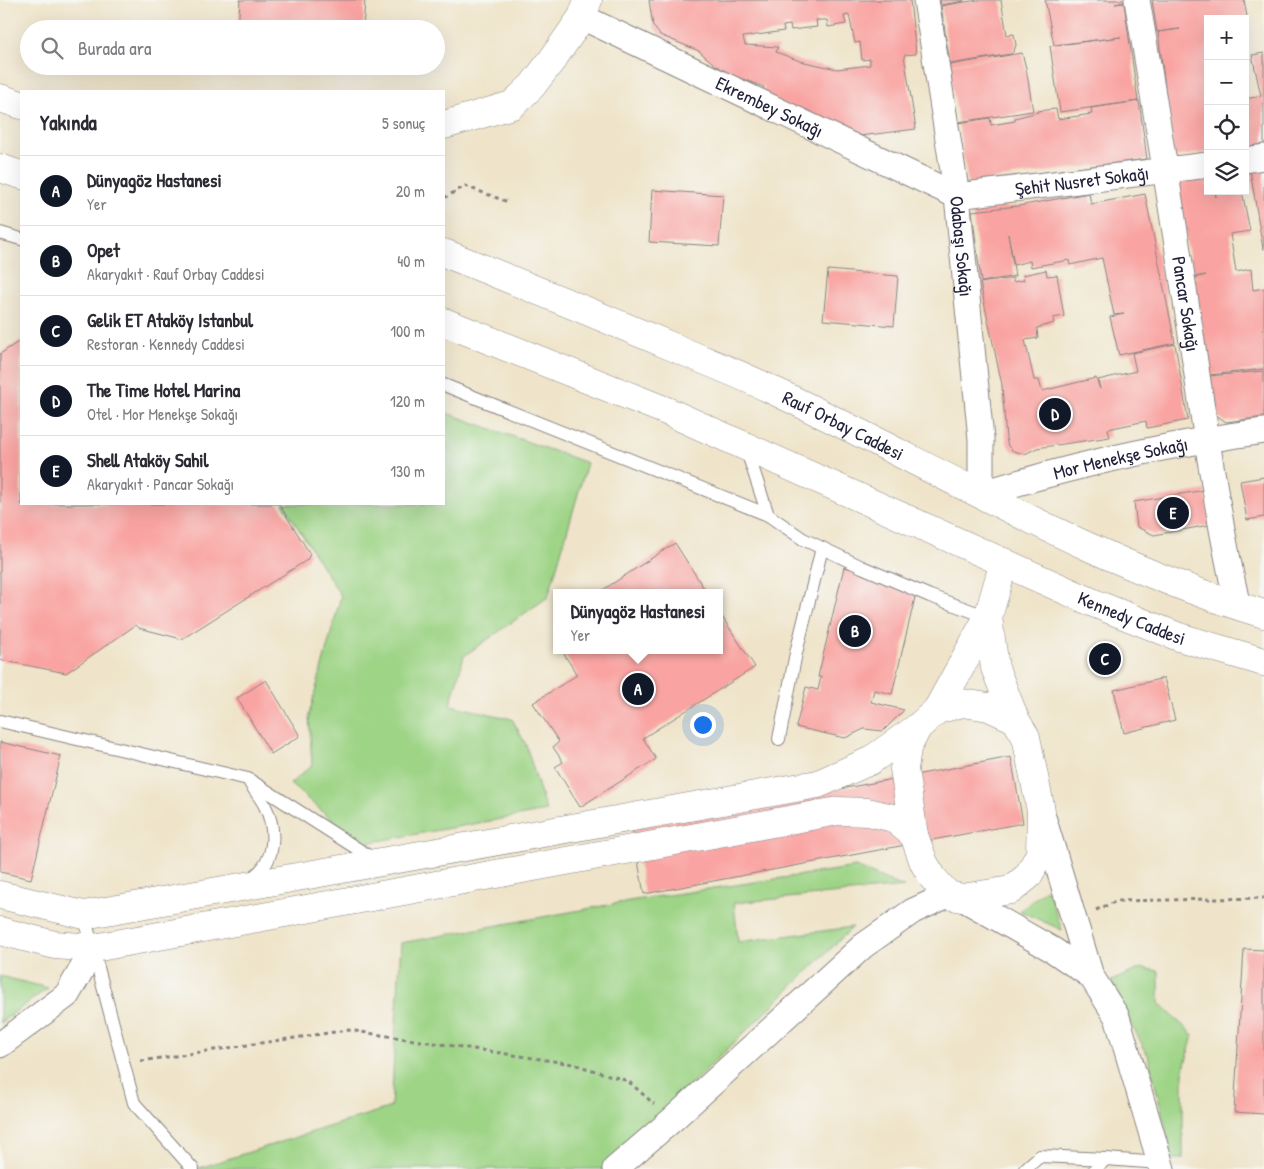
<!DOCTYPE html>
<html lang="tr">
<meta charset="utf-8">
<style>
body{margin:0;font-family:"Patrick Hand",sans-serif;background:#f7f7f7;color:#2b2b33}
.controls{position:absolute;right:15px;top:15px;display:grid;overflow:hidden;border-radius:0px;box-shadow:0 5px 20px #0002}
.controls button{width:45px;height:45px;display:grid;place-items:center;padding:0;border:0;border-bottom:1px solid #e1e1e2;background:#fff;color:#2b2b33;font:25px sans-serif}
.you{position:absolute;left:702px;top:724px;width:18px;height:18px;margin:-12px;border:4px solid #fff;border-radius:50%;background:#1a73e8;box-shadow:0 0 0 8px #1a73e833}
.badge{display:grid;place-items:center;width:32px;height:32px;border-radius:50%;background:#111827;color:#fff;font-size:16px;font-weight:700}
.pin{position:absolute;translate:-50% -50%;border:2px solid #fff;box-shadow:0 1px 5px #0006}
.popup{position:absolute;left:553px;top:589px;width:170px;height:65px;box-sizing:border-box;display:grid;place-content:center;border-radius:0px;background:#fff;filter:drop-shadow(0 1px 4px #0005);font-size:16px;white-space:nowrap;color:#7c7c81}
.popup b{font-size:19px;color:#2b2b33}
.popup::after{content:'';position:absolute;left:50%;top:100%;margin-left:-10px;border:10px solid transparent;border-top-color:#fff}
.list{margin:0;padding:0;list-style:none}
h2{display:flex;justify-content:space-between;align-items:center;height:65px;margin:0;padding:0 20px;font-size:21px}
h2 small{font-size:16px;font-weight:400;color:#7c7c81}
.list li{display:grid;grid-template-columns:32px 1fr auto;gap:15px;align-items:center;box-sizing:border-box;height:70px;padding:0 20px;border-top:1px solid #e1e1e2}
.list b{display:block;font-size:19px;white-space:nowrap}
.list p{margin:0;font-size:16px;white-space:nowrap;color:#7c7c81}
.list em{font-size:16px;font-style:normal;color:#7c7c81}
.icon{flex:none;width:28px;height:28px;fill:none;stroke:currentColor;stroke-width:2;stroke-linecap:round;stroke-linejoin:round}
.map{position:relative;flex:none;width:1264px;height:1169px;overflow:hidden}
.search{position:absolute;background:#fff;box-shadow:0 5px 20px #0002;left:20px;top:20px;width:425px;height:55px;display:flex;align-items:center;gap:12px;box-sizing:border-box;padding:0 18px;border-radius:28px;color:#7c7c81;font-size:19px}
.panel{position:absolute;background:#fff;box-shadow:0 5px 20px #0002;left:20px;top:90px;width:425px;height:415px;border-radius:0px}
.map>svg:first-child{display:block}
.green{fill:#9ed486;stroke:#607b60}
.building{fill:#f9a4a2;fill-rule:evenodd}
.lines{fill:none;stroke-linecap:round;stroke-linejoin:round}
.service-casing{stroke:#888382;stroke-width:14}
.minor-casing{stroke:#888382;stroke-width:27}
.tertiary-casing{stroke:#888382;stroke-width:29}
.secondary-casing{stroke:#888382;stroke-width:29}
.trunk-casing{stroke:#888382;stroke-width:29}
.path{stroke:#888382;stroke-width:3;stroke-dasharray:4 4;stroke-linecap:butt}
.service{stroke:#fff;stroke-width:12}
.minor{stroke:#fff;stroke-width:25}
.tertiary{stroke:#fff;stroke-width:28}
.secondary{stroke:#fff;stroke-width:28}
.trunk{stroke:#fff;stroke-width:28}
.labels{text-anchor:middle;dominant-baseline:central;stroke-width:4;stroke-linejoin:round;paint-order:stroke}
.street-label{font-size:19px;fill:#22223b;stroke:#f6f6f2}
</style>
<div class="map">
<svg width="1264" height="1169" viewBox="0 0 1264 1169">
<rect width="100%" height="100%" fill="#f6f6f2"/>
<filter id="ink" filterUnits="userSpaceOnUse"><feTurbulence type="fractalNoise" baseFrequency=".02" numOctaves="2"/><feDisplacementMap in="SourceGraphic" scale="10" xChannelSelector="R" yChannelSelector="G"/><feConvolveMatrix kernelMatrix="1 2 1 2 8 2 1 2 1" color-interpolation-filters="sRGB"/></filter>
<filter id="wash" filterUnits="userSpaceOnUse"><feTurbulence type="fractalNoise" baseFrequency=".0096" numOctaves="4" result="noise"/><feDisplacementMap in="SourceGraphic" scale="20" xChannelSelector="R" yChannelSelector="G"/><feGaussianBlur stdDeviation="1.12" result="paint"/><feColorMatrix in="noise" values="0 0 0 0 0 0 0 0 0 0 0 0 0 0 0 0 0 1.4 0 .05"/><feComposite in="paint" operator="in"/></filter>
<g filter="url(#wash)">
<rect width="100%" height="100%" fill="#efe4c9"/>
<g class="green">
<path d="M444 412 587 463 548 597 464 656 450 705 512 719 526 745 546 811 361 844 290 784 312 765 309 715 341 596 283 504H444Z"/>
<path d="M856 867 904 887 734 903 738 942 853 927 604 1169H196L391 1107 401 943 635 900Z"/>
<path d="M1047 888 1062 930 1020 911Z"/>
<path d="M1142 968 1159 971V1003L1193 1035 1183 1072V1159H1173L1148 1055 1130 1022 1111 981Z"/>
<path d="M0 976 48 988 0 1023Z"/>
</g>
<g id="blocks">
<g class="building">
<path d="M240 0H365L363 29H238Z"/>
<path d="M649 0H910L916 54 904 55 916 129 844 138 763 92 764 87 729 74 714 64 699 51 660 35 653 26ZM849 15 855 43 860 42 862 60 870 59V65L837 69 800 61 776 52 778 47 745 45 743 37 784 31 783 26 790 25 791 30 817 27 816 20H827L828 27 846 24 844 16Z"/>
<path d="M940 0H964V1L941 5Z"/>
<path d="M977 0H1001L1007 35 1014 34 1016 45 1014 51 1011 54 950 64 941 6Z"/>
<path d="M1045 0H1124V2L1115 4 1124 3 1138 101 1060 112 1050 46 1121 37 1054 45Z"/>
<path d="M1152 0H1244L1247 17 1235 19H1208V152L1174 157 1158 32 1180 29 1157 32Z"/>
<path d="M1022 53 1026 68 1033 111 958 122 949 65Z"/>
<path d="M1264 53V144L1245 147V99L1261 96 1252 55Z"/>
<path d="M1139 101 1147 159 1000 178 968 184 958 123 990 118 991 125 1015 121V118L1038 112 1037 111 1056 109 1058 119 1092 114 1091 108Z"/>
<path d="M1264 168V249H1263L1250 170Z"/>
<path d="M1208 176V191H1215L1216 197 1215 191H1242L1250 231 1230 234 1236 272 1251 269 1253 290 1264 288V369L1209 375 1194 278 1206 275 1194 277 1173 182Z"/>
<path d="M652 190 723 195 719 246 649 242Z"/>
<path d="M1089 193 1091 204 1145 194 1175 343 1119 355 1110 317 1124 314 1114 315 1102 258 1070 265 1069 260 1031 267 1030 261 1014 265 1008 234 1015 276 981 282 972 211 1018 206Z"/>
<path d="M828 270 898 276 894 326 823 320Z"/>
<path d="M1046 270 1047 276 1057 275 1064 316 1053 318 1054 323 1037 328 1038 338 1025 340 1034 380H1039L1042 391 1096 378 1100 389 1098 380 1136 371 1132 353 1175 344 1188 420 1147 428 1146 421 1108 429 1110 437 1037 448 1025 454 1013 451 1008 446 1006 439 1002 385 980 283 1013 278V282L1024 280 1023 275Z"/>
<path d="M21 340V504H279L310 554 307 560 182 639 139 628 136 625 66 673 0 660V354Z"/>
<path d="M1264 371V417L1226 422 1216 415 1209 376Z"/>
<path d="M1264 477V517L1247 520 1240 481Z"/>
<path d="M1205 490 1210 525 1154 535 1137 527 1134 502Z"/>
<path d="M675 543 707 593H598Z"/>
<path d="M844 567 918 585 892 694 874 690 871 702 904 710 883 731 864 729 845 738 796 727 806 687 818 690 821 677H818Z"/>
<path d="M719 612 755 667 643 738 656 759 580 807 555 767 563 762 553 747 559 742 533 703 577 675 564 654 569 650H719Z"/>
<path d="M1164 678 1175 720 1124 733 1114 690Z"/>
<path d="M266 680 300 736 271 754 237 698Z"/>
<path d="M0 742 61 756 31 879 0 872Z"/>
<path d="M1011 757 1023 823 644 894 632 828Z"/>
<path d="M1244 949 1264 950V1114L1234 1112Z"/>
</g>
</g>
</g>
<g filter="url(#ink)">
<use href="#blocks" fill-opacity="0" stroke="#888382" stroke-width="1"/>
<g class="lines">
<g class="service-casing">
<g id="service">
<path d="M0 233 21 239"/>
<path d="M444 385 768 515 803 539 862 567 930 596 988 617"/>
<path d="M746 448 768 515"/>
<path d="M0 721 248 779 375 860"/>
<path d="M779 739 796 653 822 548"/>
<path d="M250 783C255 791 261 798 265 806 277 831 276 864 250 879"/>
<path d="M84 915 134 1103 193 1169"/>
<path d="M1025 1169 1040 1156 1106 1159"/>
<path d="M1095 1169 1106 1159 1160 1163"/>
</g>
</g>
<g class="minor-casing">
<g id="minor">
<path id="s1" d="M926 0 957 196 981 439V494C1073 465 1169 444 1264 431"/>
<path id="s2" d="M1137 0C1156 109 1173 218 1190 328 1204 421 1217 515 1238 607"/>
<path id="s3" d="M582 17 957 196"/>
<path d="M1245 160 1264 157"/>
<path id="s4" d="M957 196 1208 165"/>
<path d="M1044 820 1091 976 1117 1017 1162 1169"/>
<path d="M962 898 1053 950 1091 976"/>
<path d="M0 1045 67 995 94 948"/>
<path d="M615 1169 672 1120 863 946 913 911 948 895"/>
</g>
</g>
<g class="tertiary-casing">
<g id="tertiary">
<path d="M988 617 995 668 1015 719"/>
<path d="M962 703 989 707 1015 719 1026 737 1041 811 1040 854 1028 876 1011 890 962 898 948 895 933 878 924 863 914 835 904 769 907 748 918 727 937 710Z"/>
<path d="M937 710 988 617 1004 562"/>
<path d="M0 895 84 915 818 784 870 761 918 727"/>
<path d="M0 931 55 945 94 948 838 811 868 812 893 818 914 835"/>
</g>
</g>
<g class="secondary-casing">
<path id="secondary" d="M444 125 512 105 532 86 552 60 582 17 588 0"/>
</g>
<g class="trunk-casing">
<g id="trunk">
<path d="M0 98 21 105"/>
<path d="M0 168 21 175"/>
<path id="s5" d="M444 253C521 283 597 315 673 347 705 361 737 373 768 388 932 465 1090 562 1264 614"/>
<path id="s6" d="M444 322 669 412 1096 604 1179 637 1264 662"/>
</g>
</g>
<g class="path">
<path d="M444 198 465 186 508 202"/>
<path d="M1096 910 1117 901 1264 898"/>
<path d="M141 1061 348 1030 573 1064 628 1081 654 1104"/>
</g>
<use href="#service" class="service"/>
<use href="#minor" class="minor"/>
<use href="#tertiary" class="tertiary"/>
<use href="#secondary" class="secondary"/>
<use href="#trunk" class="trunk"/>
</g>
</g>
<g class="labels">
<g class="street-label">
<text stroke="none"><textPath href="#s3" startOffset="208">Ekrembey Sokağı</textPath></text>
<text stroke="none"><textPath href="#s4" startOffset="126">Şehit Nusret Sokağı</textPath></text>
<text stroke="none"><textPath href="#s1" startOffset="249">Odabaşı Sokağı</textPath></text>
<text stroke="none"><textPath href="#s2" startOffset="308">Pancar Sokağı</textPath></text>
<text stroke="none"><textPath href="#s5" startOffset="435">Rauf Orbay Caddesi</textPath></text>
<text stroke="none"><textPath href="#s1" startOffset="642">Mor Menekşe Sokağı</textPath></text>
<text stroke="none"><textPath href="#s6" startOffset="749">Kennedy Caddesi</textPath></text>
</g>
</g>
</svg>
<div class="controls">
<button>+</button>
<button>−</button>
<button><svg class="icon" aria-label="locate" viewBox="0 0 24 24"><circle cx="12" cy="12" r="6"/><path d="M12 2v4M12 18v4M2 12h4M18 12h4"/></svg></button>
<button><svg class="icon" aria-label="layers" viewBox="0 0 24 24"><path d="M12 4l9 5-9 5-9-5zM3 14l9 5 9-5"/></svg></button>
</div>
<div class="you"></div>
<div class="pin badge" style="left:638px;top:689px">A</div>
<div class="popup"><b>Dünyagöz Hastanesi</b>Yer</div>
<div class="pin badge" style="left:855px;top:631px">B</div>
<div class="pin badge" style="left:1105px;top:659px">C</div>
<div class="pin badge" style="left:1055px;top:414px">D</div>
<div class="pin badge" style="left:1173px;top:513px">E</div>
<div class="search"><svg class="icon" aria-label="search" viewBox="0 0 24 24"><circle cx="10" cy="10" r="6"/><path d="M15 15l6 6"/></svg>Burada ara</div>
<section class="panel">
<h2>Yakında<small>5 sonuç</small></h2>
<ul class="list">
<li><span class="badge">A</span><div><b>Dünyagöz Hastanesi</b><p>Yer</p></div><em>20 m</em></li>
<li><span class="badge">B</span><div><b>Opet</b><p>Akaryakıt · Rauf Orbay Caddesi</p></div><em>40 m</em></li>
<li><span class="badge">C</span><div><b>Gelik ET Ataköy Istanbul</b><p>Restoran · Kennedy Caddesi</p></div><em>100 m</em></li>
<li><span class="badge">D</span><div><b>The Time Hotel Marina</b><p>Otel · Mor Menekşe Sokağı</p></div><em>120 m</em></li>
<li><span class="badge">E</span><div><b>Shell Ataköy Sahil</b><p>Akaryakıt · Pancar Sokağı</p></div><em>130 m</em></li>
</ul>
</section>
</div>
